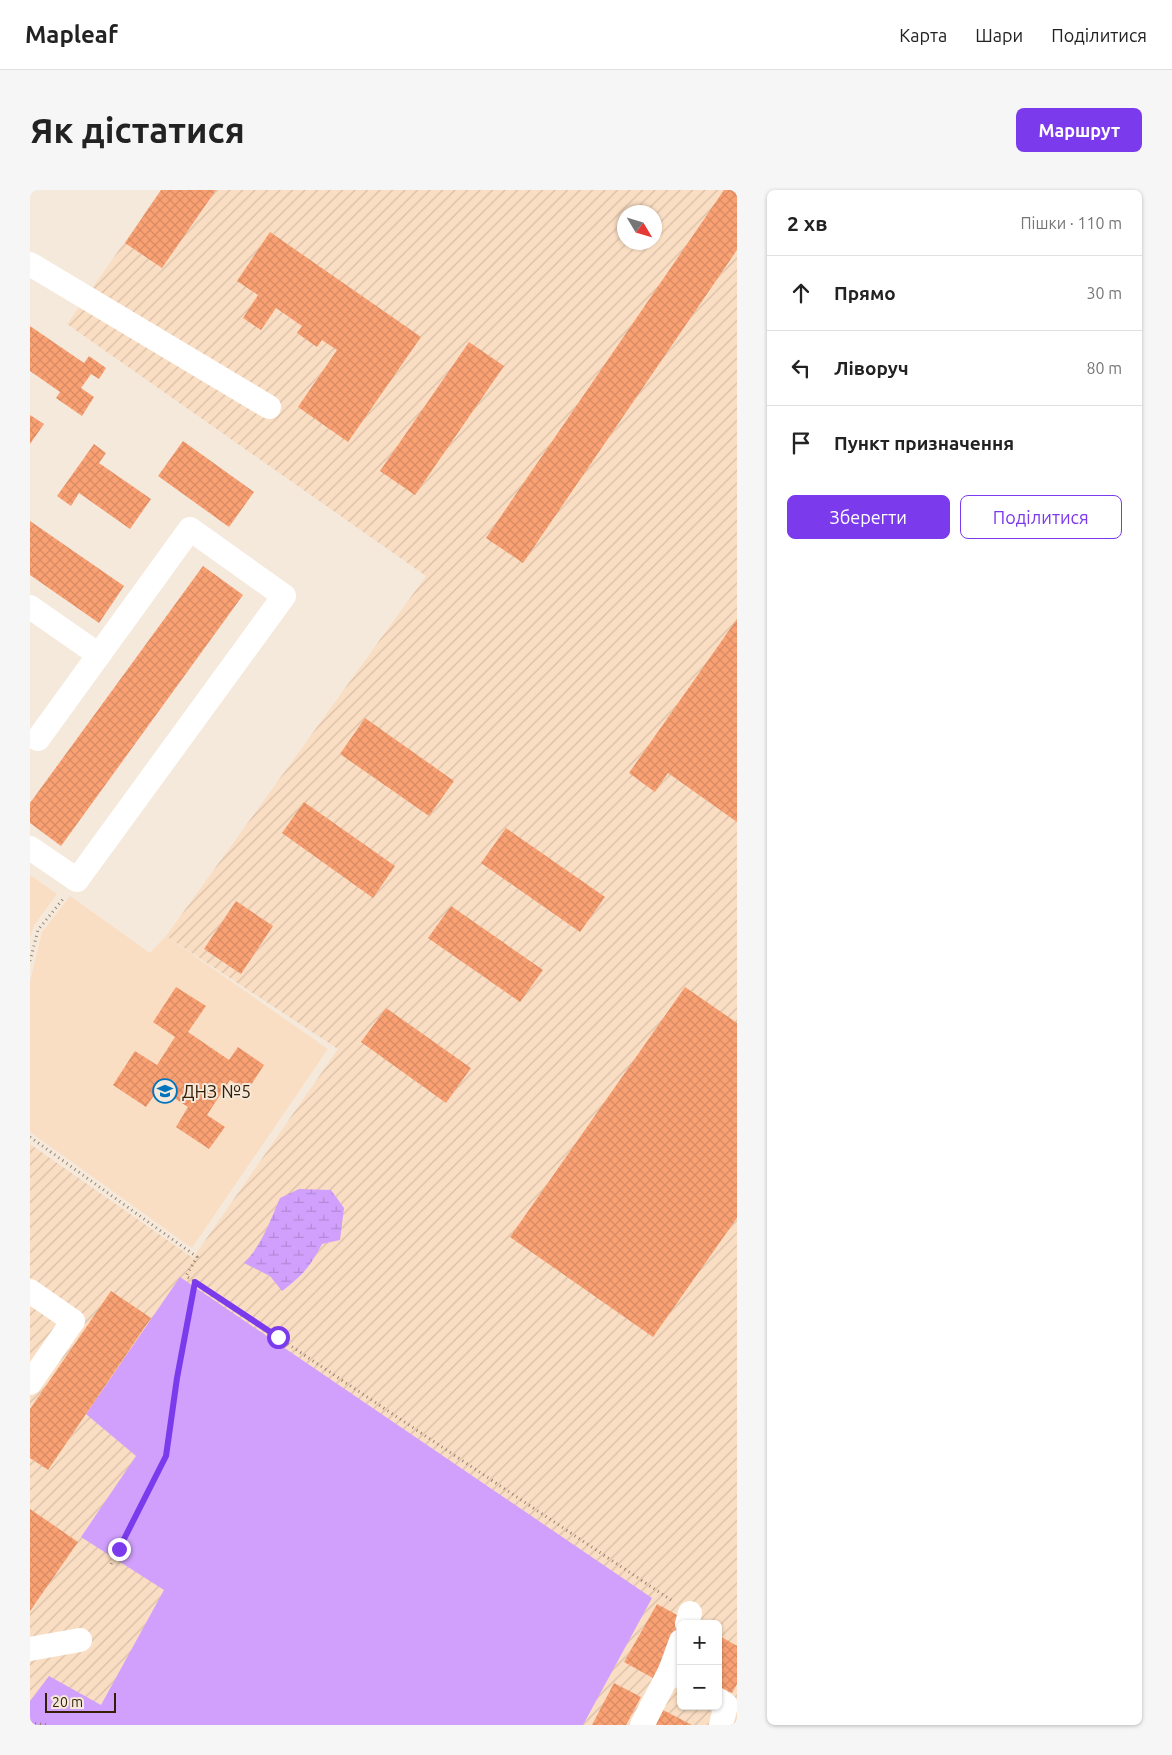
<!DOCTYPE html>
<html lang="uk">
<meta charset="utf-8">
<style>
body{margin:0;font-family:Ubuntu,sans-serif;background:#f6f6f6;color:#222}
.controls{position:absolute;right:15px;bottom:15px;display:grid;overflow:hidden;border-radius:8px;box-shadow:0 1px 4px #0004}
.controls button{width:45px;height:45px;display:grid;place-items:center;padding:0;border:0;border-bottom:1px solid #e0e0e0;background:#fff;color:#222;font:25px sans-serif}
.compass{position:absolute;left:587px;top:15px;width:45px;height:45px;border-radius:50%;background:#fff;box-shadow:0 1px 4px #0004;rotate:128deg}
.scale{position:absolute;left:15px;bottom:12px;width:71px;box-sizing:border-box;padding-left:5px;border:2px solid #351e03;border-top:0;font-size:14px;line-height:18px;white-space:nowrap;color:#351e03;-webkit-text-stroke:4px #f5e9dc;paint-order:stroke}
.stop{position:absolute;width:15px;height:15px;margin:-11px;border:4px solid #7c3aed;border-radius:50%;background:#fff}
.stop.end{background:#7c3aed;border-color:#fff;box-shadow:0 1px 5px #0008}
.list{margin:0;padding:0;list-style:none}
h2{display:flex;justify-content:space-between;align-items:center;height:65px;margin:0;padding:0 20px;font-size:21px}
h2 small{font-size:16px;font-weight:400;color:#767676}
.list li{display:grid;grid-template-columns:32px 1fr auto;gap:15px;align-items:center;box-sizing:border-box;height:75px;padding:0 20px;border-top:1px solid #e0e0e0}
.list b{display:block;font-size:19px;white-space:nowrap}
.list em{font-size:16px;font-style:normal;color:#767676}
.actions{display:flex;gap:10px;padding:15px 20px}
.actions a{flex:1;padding:11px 0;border:1px solid #7c3aed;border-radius:8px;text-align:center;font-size:18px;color:#7c3aed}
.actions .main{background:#7c3aed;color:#fff}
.icon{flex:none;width:28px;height:28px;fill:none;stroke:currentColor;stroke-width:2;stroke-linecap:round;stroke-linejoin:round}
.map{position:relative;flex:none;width:707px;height:1535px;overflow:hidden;border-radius:8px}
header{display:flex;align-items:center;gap:30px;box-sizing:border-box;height:70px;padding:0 25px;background:#fff;border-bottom:1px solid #e0e0e0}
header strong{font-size:24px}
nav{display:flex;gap:28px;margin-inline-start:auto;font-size:18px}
.intro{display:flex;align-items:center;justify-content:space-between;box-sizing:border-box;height:120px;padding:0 30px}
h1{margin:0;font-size:35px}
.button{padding:12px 22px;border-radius:8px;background:#7c3aed;color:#fff;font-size:18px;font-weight:700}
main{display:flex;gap:30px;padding:0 30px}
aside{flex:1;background:#fff;border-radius:8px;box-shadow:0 1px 4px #0004}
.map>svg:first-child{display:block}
.built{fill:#fadec3}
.industrial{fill:url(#industrial-furrows);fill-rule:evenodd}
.grass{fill:#d0a0fc}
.wetland{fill:url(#wetland-marsh)}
.building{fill:url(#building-cross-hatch)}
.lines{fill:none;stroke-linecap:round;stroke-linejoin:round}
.path{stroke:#94836f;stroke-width:3;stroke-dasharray:1 4;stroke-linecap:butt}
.minor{stroke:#fff;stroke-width:24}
.route{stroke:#7c3aed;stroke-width:6}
.labels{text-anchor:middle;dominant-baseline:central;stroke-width:4;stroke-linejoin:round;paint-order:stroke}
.poi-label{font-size:18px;fill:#351e03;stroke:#f5e9dc;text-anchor:start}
</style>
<header>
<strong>Mapleaf</strong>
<nav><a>Карта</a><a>Шари</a><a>Поділитися</a></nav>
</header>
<div class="intro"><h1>Як дістатися</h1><a class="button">Маршрут</a></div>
<main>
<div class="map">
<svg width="707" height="1535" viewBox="0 0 707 1535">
<defs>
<pattern id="industrial-furrows" width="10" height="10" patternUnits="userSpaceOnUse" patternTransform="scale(1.25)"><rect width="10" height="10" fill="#fadec3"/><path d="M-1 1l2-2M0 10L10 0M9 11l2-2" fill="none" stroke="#d7bea6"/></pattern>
<pattern id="wetland-marsh" width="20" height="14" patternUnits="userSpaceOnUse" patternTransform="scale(1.25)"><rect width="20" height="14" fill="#d0a0fc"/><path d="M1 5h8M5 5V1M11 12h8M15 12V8" fill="none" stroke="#b389d6"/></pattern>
<pattern id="building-cross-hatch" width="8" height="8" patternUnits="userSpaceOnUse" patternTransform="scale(1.25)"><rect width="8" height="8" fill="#faa174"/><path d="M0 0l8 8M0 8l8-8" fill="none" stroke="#d78a63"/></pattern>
</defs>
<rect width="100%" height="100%" fill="#f5e9dc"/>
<g class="built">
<path d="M0 685 27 704 4 735 0 749Z"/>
<path d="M40 706 120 763 136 746 298 859 162 1058 0 942V791L12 742Z"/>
</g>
<path class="industrial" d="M131 0H707V1535H0V954L163 1068 308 859 136 746 396 386 37 134ZM594 22H624V52H594ZM651 1434H688V1516H651Z"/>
<path class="grass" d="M150 1087 622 1408 553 1535H0V1511L19 1486 71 1515 134 1400 51 1347 106 1266 56 1224Z"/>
<path class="wetland" d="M269 999 301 1000 314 1018 310 1050 292 1054C280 1077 272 1086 252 1101L240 1086 214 1073C232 1055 240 1031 250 1008Z"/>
<g class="building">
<path d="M131 0H186L132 78 95 53Z"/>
<path d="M694 0H707V60L493 373 456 348Z"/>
<path d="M240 42 391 147 318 252 268 217 307 160 292 150 287 157 267 143 272 136 246 118 231 140 213 128 228 105 207 91Z"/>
<path d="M0 136 54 173 59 166 76 178 69 189 61 184 51 198 64 207 52 226 26 208 30 202 0 181Z"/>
<path d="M439 152 474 176 385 305 350 281Z"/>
<path d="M0 225 14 234 0 254Z"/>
<path d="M153 251 224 302 199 337 128 286Z"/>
<path d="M64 254 76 263 69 273 121 309 100 339 49 303 41 316 27 306Z"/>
<path d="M0 331 94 396 69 433 0 385Z"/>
<path d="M173 376 213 405 31 656 0 633V613Z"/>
<path d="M707 429V632L638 583 625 602 599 583Z"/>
<path d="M335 528 424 591 399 626 310 564Z"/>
<path d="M274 612 365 676 343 708 252 643Z"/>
<path d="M476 638 575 707 550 742 451 673Z"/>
<path d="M206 711 243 736 211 784 174 759Z"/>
<path d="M421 716 513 780 490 812 398 748Z"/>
<path d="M146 797 176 816 158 842 199 870 208 857 234 875 217 901 200 890 177 925 195 937 179 959 146 937 158 917 129 898 116 917 83 895 105 861 127 875 145 847 123 832Z"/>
<path d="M655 797 707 833V1028L623 1147 480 1047Z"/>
<path d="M356 818 441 878 416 913 331 852Z"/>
<path d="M81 1101 121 1128 18 1280 0 1268V1219Z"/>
<path d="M0 1319 48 1352 0 1421Z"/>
<path d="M627 1414 656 1430 623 1488 594 1472Z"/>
<path d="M688 1445 707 1456V1494L702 1503 688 1496Z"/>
<path d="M584 1493 611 1507 596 1535H562Z"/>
<path d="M633 1520 662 1535H626Z"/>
</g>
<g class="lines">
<g class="path">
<path d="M0 771 8 740 33 709"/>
<path d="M0 947 167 1067 156 1086 641 1410"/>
<path d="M81 1374 136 1266 147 1188 165 1092"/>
<path d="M0 1533 19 1535"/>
</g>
<g class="minor">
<path d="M0 74 239 217"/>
<path d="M0 417 69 465"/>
<path d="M0 658 47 690 254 406 160 339 8 549"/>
<path d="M0 1101 43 1131 0 1193"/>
<path d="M657 1434 660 1423"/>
<path d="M651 1451 640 1481 651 1487"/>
<path d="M0 1459 50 1450"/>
<path d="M688 1510 696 1515 691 1535"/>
<path d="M612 1535 640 1481"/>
</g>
</g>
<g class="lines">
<path class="route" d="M89 1359 136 1266 147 1188 165 1092 248 1147"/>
</g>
<defs>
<g id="school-ring" transform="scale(1.25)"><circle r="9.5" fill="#f5e9dc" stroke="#0174be" stroke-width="1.5"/><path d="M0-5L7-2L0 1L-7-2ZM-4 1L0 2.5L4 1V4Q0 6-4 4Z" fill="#0174be"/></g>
</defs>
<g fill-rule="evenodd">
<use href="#school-ring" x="135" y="901"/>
</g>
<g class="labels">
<g class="poi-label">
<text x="152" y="901">ДНЗ №5</text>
</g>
</g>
</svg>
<div class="controls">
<button>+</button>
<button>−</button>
</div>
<svg class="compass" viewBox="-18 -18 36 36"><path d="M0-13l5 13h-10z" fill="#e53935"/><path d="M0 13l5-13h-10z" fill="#767676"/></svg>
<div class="scale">20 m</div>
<div class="stop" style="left:248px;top:1147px"></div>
<div class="stop end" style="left:89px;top:1359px"></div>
</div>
<aside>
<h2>2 хв<small>Пішки · 110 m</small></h2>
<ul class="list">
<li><svg class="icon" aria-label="ahead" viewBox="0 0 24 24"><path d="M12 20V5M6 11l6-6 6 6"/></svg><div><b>Прямо</b></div><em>30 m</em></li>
<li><svg class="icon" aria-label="left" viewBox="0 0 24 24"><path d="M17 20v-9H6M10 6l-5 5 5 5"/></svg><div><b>Ліворуч</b></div><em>80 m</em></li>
<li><svg class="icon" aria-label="arrive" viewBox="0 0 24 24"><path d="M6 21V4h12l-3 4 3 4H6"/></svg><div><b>Пункт призначення</b></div></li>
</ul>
<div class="actions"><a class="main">Зберегти</a><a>Поділитися</a></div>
</aside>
</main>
